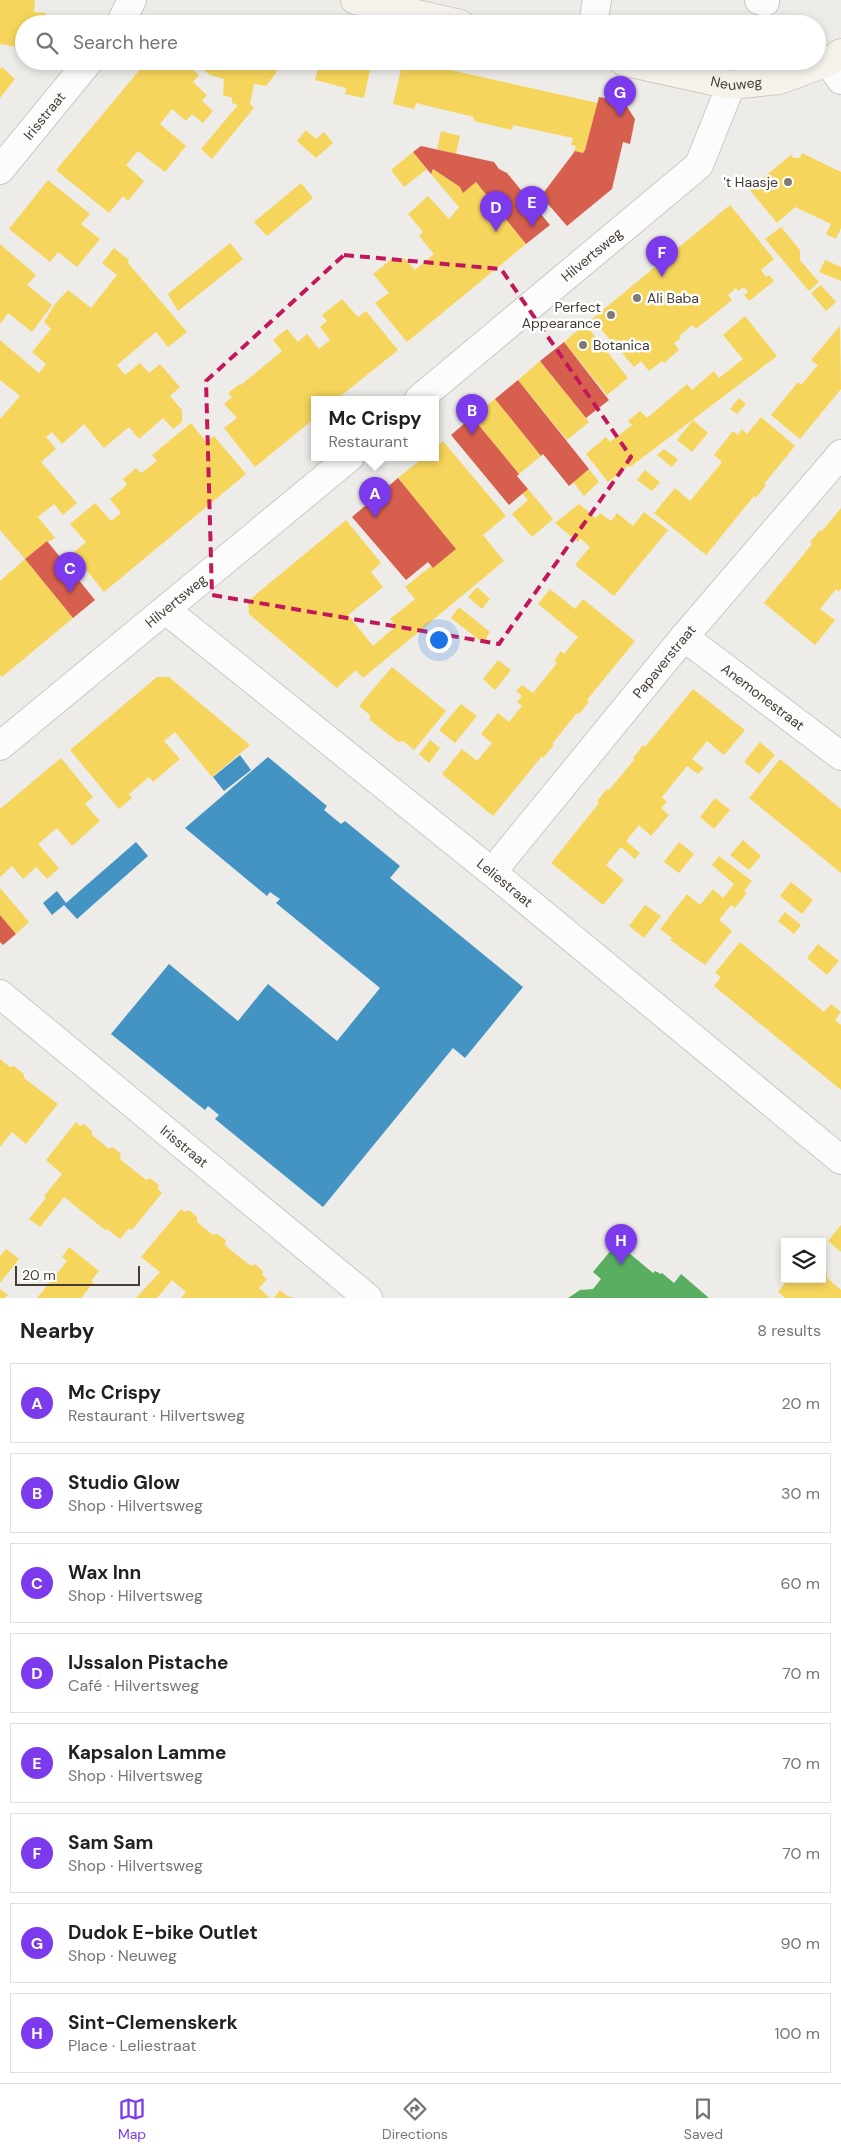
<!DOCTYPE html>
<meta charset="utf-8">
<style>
body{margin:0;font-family:"DM Sans",sans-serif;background:#f2f2f2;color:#202124}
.controls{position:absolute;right:15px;bottom:15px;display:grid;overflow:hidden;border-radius:0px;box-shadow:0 2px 8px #0003}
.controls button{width:45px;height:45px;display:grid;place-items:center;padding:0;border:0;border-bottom:1px solid #e0e0e0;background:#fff;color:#202124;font:25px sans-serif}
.scale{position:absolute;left:15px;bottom:12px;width:125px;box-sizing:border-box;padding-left:5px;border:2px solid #443d34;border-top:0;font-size:14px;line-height:18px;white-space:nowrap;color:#443d34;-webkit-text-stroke:4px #fff;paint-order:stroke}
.you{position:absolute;left:438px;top:639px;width:18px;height:18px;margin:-12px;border:4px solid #fff;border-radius:50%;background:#1a73e8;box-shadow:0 0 0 8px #1a73e833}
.badge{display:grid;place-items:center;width:32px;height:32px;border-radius:50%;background:#7c3aed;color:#fff;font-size:16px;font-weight:700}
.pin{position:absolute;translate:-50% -41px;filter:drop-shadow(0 1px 2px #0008)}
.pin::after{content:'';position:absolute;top:26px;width:18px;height:15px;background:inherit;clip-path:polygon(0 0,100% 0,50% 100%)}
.popup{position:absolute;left:311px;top:396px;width:128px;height:65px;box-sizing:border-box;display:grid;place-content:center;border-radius:0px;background:#fff;filter:drop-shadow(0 1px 4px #0005);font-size:16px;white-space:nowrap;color:#757577}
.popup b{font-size:19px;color:#202124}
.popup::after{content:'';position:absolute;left:50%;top:100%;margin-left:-10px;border:10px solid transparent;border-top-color:#fff}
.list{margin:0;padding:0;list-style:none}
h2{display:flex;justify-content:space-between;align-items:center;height:65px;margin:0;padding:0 20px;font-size:21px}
h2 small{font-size:16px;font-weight:400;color:#757577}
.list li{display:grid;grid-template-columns:32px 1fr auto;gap:15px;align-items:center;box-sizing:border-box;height:80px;margin:0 10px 10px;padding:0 10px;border:1px solid #e0e0e0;border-radius:0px}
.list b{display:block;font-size:19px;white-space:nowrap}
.list p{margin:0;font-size:16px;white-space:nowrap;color:#757577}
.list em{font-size:16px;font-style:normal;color:#757577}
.icon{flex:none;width:28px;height:28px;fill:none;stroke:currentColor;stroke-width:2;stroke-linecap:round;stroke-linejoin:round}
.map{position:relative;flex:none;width:841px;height:1298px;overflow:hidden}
.search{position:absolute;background:#fff;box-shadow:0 2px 8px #0003;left:15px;right:15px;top:15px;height:55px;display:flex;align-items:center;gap:12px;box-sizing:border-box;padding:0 18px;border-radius:28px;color:#757577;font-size:19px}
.sheet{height:785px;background:#fff}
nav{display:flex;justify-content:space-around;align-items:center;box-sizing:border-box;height:70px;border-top:1px solid #e0e0e0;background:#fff;font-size:14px;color:#757577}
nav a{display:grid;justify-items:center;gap:2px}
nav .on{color:#7c3aed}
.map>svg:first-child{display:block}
.homes{fill:#f6d55c}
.shops{fill:#d6604d}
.schools{fill:#4393c3}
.public{fill:#5aae61}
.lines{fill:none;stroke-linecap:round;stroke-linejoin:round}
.street-casing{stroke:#cbc8c4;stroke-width:30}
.secondary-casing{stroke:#cec9be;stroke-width:30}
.street{stroke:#fcfcfc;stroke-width:28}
.secondary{stroke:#f6f3ed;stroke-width:28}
.marked{fill:none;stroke:#c2185b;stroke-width:4;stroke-dasharray:10 6;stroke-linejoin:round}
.poi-dot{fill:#807a73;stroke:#fff;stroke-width:2}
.labels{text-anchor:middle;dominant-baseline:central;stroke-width:5;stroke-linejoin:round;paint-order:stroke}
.street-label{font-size:14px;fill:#443d34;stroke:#fff}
.poi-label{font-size:14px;fill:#443d34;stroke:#fff;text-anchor:end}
</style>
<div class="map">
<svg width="841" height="1298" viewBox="0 0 841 1298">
<rect width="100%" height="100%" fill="#eeece8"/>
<g class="homes">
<path d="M0 0H35L34 12 46 13 45 24H24V48L0 44Z"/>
<path d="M191 21 199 23V24H184Z"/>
<path d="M147 61H182L199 75 193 82 207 95 202 101 213 111 203 123 192 114 186 121 172 109 160 124 186 146 165 172 138 151 126 165 144 181 128 201 123 196 109 213 56 170Z"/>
<path d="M192 61H282L278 65 276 73 266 86 254 84 250 104 254 108 212 159 201 149 238 105 232 103V98L223 95 224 79 210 75Z"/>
<path d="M320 61H372L364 98 345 94 346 88 315 80Z"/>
<path d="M403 61H410L598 103 585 150 583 153 574 151 576 146 571 145 573 138 513 125 512 130 474 121V117L416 103 414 109 393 104Z"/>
<path d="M2 67 15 79 0 98V69Z"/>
<path d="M306 130 316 139 324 132 333 143 316 158 297 141Z"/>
<path d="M441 131 460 136 456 154 437 149Z"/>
<path d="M413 152 427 169 404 187 391 170Z"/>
<path d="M802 153 841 172V228L836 239 826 234 831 224 795 207 777 223 749 189 791 155 794 158H800Z"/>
<path d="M433 169 460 187 463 193 476 182 526 244 407 342 375 303 389 293 373 274 393 258 397 263 404 258 415 270 434 254 419 236 423 232 408 214 428 196 449 219 459 207 431 174Z"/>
<path d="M48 180 90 214 81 224 100 239 77 267 58 252 50 262 9 229Z"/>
<path d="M301 183 313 198 267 236 254 222Z"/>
<path d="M730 205 774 259 761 270 766 277 769 275 774 281 749 301 744 295 748 292 744 287 738 291 736 288 728 295 732 300 696 329 692 325 679 336 681 338 674 343 679 350 664 363 662 361 649 371 641 361 634 367 592 319Z"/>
<path d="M781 227 800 250V260L819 282 809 291 765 239Z"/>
<path d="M230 243 243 259 178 311 168 294Z"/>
<path d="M0 244 36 275 27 285 52 305 32 332 8 313 0 324Z"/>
<path d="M114 248 129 260 128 263 187 332 168 347 156 332 117 365 125 375 140 363 149 373 160 364 180 387 170 396 182 410V422L173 429 163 418 139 439 129 427 104 448 84 424 62 444 52 432 46 437 56 449 41 462 77 503 63 515 54 504 38 517 55 538 48 542 47 541 25 559 0 530V419L20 396 0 380V340L39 373 46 364 32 352 51 329 44 322 55 304 68 290 91 308 117 275 102 263Z"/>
<path d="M825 260 841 267V281L819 272Z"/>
<path d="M821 285 836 302 826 311 811 293Z"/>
<path d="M342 299 358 317 366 311 398 350 337 399H315V418L255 467 224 428 237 418 224 404 232 397 228 393 240 384 241 385 282 351 273 340 287 329 298 342 307 334 319 349 330 340 320 327 327 321 322 315Z"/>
<path d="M745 316 777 356 630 467 629 465 608 482 586 454 606 437 610 442 632 425 628 421 640 411 647 418 687 384 692 390 714 371 719 378 743 359 723 335Z"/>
<path d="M585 324 628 378 607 395 564 342Z"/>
<path d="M840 326 841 389 800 439 771 415 798 382 801 385 818 365 811 360Z"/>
<path d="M540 361 589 422 567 440 518 380Z"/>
<path d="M739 398 746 404 737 414 730 409Z"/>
<path d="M495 399 541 456 519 474 472 417Z"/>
<path d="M761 417 795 446 764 484 766 485 756 498 754 496 706 555 654 513 675 488 690 501 722 462 714 455 733 431 738 435 742 429 747 434Z"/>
<path d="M693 420 708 433 692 452 677 440Z"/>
<path d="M191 423 206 442 214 436 246 474 104 592 73 553 86 542 70 524 95 503 111 521 121 513 110 499 127 485 123 479 136 468 141 473 157 461 152 455Z"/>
<path d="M443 441 506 516 483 535 504 561 363 678 356 670 337 688 249 614 248 601 346 520 381 563 371 572 383 587 348 615 373 646 396 626 390 619 415 599 405 587 431 566 433 568 456 549 398 478 424 457H435V448Z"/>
<path d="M664 449 678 459 672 467 657 455Z"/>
<path d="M589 469 599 482 584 496 573 482Z"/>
<path d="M645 470 660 482 652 491 637 480Z"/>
<path d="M528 489 553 519 532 537 512 514 528 500 522 493Z"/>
<path d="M579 504 596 518 600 513 611 521 617 513 633 526 644 512 668 530 614 596 575 565 590 547 580 538 578 542 555 523Z"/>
<path d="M841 508V589L838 592 836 589 820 609 835 620 815 645 764 603 812 544 810 542 820 530 822 531Z"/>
<path d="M25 559 73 618 2 677 0 675V581Z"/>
<path d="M477 587 490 599 482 609 468 597Z"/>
<path d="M550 589 575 609 583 599 635 641 587 700 589 702 579 714 577 713 552 744 554 745 543 758 542 756 493 816 442 774 462 749 477 761 492 743 481 734 498 713 509 722 522 706 517 702 522 696 516 691 522 685 533 693 557 663 554 661 561 651 564 654 578 637 538 604Z"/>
<path d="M459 607 490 632 483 643 451 618Z"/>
<path d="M498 660 511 670 495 690 483 679Z"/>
<path d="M392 667 446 711 414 750 403 741 398 742 370 720V715L359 706Z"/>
<path d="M157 677H169L250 745 212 777 175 732 164 741 180 759 153 782 149 777 129 794 132 798 119 809 70 750Z"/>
<path d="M693 689 745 730 724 755 707 741 692 759 704 768 698 774 687 766 662 797 667 802 661 808 669 815 651 836 639 825 626 841 640 853 635 859 621 847 606 865 624 880 603 905 551 863 599 803 597 801 607 789 609 790 634 760 633 758 638 752 643 745 645 747Z"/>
<path d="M461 704 477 716 455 743 439 730Z"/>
<path d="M430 740 440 748 429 763 419 754Z"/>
<path d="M760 742 775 755 759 774 744 762Z"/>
<path d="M61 758 93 797 85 804 100 821 72 846 57 828 38 844 59 868 47 879 36 867 23 879 12 866 0 877V809Z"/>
<path d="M780 759 841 809V873L749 798Z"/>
<path d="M715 798 730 810 714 829 700 817Z"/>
<path d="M743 840 761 856 749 870 730 855Z"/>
<path d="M679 842 694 854 679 873 664 862Z"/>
<path d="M719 856 752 881 744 891 747 893 735 908 731 905 719 920 732 931 705 965 670 940 672 938 660 929 687 894 700 905 713 889 723 898 734 884 712 865Z"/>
<path d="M791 882 813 900 802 914 780 896Z"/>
<path d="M0 888 29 922 16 934 0 915Z"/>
<path d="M645 905 661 916 644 938 629 926Z"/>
<path d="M785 912 801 925 794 934 778 921Z"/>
<path d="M740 942 824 1012 831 1004 841 1012 835 1020 841 1025V1090L714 986 721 977 715 973Z"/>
<path d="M818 944 839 961 827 975 807 958Z"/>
<path d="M0 1059 10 1067 14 1066 24 1074V1078L58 1104 26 1144 12 1132 0 1147Z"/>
<path d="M76 1122 80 1126 84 1124 92 1131V1135L109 1149 113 1147 121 1154 120 1159 146 1180 150 1178 159 1185 158 1189 162 1193 132 1230 129 1228 120 1239 107 1229 105 1230 64 1197 40 1227 29 1219 46 1198 44 1196 62 1174 46 1160Z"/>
<path d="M181 1209 185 1212 189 1210 197 1217V1222L213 1235 217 1234 226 1240 225 1245 237 1255 251 1266 255 1264 263 1271 262 1275 267 1279 259 1288 269 1297 268 1298H181L186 1292 172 1280 157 1298H136L160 1272 141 1257Z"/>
<path d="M841 1225V1252L828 1241Z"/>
<path d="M69 1247 99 1271 91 1281 94 1282 81 1298H37L67 1261 62 1257Z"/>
<path d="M6 1249 19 1259 0 1283V1256Z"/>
<path d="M822 1267 827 1271V1278L841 1290V1298H785L778 1292 788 1279H822Z"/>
<path d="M0 1289 8 1295 5 1298H0Z"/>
<path d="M280 1290 287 1296 295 1298H274Z"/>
</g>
<g class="shops">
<path d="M599 97 624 102 635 119 630 144 623 142 612 189 567 226 541 196 575 151 583 153 585 150Z"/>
<path d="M421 146 494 162 499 169 507 173 550 225 526 244 476 182 463 193 460 187 433 169 431 174 413 152Z"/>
<path d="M564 342 609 400 586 418 540 361Z"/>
<path d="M518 380 589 469 569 486 543 454 541 456 495 399Z"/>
<path d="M472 417 519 474 517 476 528 489 509 505 451 435Z"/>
<path d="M398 478 456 549 433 568 428 562 406 580 352 517Z"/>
<path d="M47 541 95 600 73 618 25 559Z"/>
<path d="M0 915 16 934 3 945 0 942Z"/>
</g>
<g class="schools">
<path d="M240 755 251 770 224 791 213 777Z"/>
<path d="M268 757 327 806 324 810 341 824 345 821 400 866 390 878 523 987 465 1058 453 1048 323 1207 215 1119 219 1115 208 1106 205 1110 196 1103 111 1034 169 964 238 1021 268 984 337 1041 380 988 276 903 280 899 270 892 267 896 185 828Z"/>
<path d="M136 842 148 856 77 919 64 905 52 915 43 903 57 891 66 903Z"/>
</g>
<path class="public" d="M617 1243 653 1273 655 1271 661 1274 662 1273 674 1283 681 1274 709 1298H568L580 1290 593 1289 601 1279 593 1272Z"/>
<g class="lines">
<g class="street-casing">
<g id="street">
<path d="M759 0 765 2"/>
<path d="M120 24 132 0"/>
<path d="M593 24 597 0"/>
<path d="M828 62 841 80"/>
<path id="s1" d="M0 170 89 61"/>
<path id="s2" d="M419 399 699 165 731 85"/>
<path id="s3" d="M166 610 492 872 841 1160"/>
<path id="s4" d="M684 637 841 756"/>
<path id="s5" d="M0 746 350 457"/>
<path id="s6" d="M492 872 684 637 841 454"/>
<path id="s7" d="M0 994 368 1298"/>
</g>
</g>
<g class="secondary-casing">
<g id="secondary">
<path d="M355 0 460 24"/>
<path id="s8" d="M623 61 731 85 779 80 828 62 841 53"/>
</g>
</g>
<use href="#street" class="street"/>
<use href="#secondary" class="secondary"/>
</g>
<path class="marked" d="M344 255 501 269 631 457 499 644 212 595 206 381Z"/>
<g class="poi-dot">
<circle cx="788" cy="182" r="5"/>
<circle cx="637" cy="298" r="5"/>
<circle cx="611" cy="315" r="5"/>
<circle cx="583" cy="345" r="5"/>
</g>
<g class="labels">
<g class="street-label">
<text stroke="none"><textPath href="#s8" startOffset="116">Neuweg</textPath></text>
<text stroke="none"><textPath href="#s1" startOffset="70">Irisstraat</textPath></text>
<text stroke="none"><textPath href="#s2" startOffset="225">Hilvertsweg</textPath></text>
<text stroke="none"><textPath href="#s5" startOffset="228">Hilvertsweg</textPath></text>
<text stroke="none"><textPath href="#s6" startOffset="272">Papaverstraat</textPath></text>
<text stroke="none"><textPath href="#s4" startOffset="99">Anemonestraat</textPath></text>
<text stroke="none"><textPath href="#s3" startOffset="435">Leliestraat</textPath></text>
<text stroke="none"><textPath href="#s7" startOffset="239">Irisstraat</textPath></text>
</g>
<g class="poi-label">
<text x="778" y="182">'t Haasje</text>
<text x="647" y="298" text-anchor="start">Ali Baba</text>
<text x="601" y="307">Perfect<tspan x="601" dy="16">Appearance</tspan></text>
<text x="593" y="345" text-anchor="start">Botanica</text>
</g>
</g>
</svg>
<div class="controls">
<button><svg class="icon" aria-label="layers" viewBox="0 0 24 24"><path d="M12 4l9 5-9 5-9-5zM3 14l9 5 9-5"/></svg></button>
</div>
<div class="scale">20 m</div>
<div class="you"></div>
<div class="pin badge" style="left:375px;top:518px">A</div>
<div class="popup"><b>Mc Crispy</b>Restaurant</div>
<div class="pin badge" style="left:472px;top:435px">B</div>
<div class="pin badge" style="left:70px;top:593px">C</div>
<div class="pin badge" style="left:496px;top:232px">D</div>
<div class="pin badge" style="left:532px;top:227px">E</div>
<div class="pin badge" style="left:662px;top:277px">F</div>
<div class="pin badge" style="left:620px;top:117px">G</div>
<div class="pin badge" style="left:621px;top:1265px">H</div>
<div class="search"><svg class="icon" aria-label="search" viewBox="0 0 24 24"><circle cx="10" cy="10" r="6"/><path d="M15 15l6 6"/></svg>Search here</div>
</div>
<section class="sheet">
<h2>Nearby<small>8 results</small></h2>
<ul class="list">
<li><span class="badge">A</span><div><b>Mc Crispy</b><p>Restaurant · Hilvertsweg</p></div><em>20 m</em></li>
<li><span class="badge">B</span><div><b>Studio Glow</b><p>Shop · Hilvertsweg</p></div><em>30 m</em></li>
<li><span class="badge">C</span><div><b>Wax Inn</b><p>Shop · Hilvertsweg</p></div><em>60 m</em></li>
<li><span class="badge">D</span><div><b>IJssalon Pistache</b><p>Café · Hilvertsweg</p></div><em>70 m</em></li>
<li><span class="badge">E</span><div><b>Kapsalon Lamme</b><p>Shop · Hilvertsweg</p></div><em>70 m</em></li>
<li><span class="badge">F</span><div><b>Sam Sam</b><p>Shop · Hilvertsweg</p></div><em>70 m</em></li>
<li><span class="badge">G</span><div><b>Dudok E-bike Outlet</b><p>Shop · Neuweg</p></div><em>90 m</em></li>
<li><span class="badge">H</span><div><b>Sint-Clemenskerk</b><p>Place · Leliestraat</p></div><em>100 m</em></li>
</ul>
</section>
<nav>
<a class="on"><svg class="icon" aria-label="map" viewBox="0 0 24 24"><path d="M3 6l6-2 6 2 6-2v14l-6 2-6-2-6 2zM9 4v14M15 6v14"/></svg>Map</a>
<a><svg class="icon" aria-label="directions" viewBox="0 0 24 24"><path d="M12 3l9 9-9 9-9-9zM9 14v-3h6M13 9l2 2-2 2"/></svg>Directions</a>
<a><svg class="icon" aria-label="saved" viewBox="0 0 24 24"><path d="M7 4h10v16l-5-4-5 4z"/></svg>Saved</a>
</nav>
